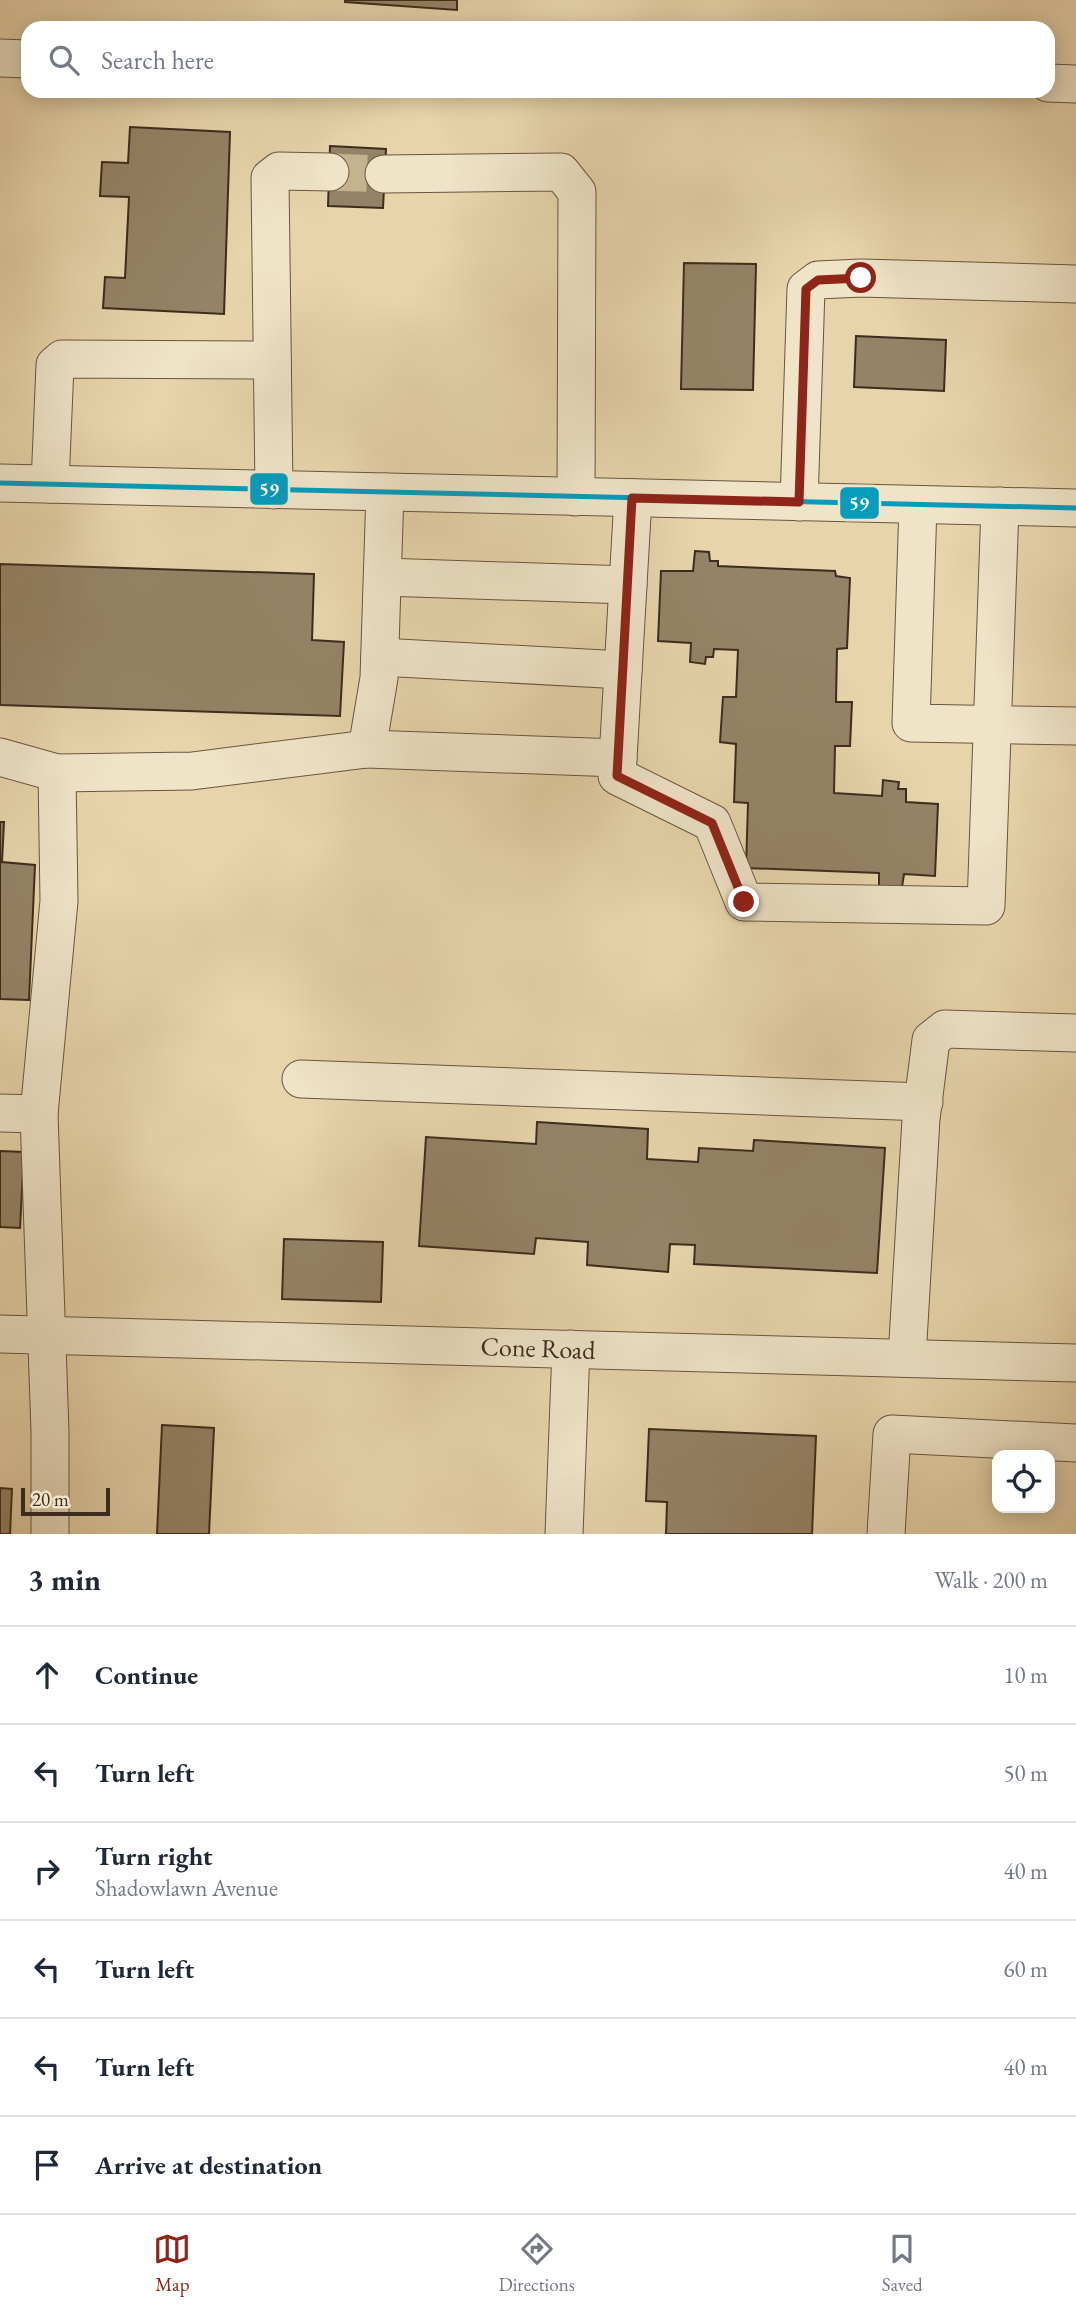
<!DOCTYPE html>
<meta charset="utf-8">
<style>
body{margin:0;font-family:"EB Garamond",serif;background:#f6f6f7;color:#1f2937}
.controls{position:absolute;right:21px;bottom:21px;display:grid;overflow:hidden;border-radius:14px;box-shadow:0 4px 18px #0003}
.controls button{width:63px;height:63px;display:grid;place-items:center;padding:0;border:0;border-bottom:2px solid #e0e1e3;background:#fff;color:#1f2937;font:35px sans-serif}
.scale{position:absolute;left:21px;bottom:18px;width:89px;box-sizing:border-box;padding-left:7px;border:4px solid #3d2c1e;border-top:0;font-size:19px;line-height:24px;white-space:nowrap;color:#3d2c1e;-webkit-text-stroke:5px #efe3c8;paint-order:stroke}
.stop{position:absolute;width:21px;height:21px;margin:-16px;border:5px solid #8f2418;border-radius:50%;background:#fff}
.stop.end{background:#8f2418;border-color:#fff;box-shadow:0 2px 7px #0008}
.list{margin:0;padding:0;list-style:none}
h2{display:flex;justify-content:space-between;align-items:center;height:91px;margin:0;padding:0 28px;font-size:30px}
h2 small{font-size:23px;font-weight:400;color:#747a83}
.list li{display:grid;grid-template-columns:46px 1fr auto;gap:21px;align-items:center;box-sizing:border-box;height:98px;padding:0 28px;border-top:2px solid #e0e1e3}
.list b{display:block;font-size:26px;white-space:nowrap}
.list p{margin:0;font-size:23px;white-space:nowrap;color:#747a83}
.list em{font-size:23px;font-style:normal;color:#747a83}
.icon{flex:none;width:38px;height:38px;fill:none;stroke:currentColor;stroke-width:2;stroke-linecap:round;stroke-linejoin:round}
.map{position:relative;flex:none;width:1076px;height:1534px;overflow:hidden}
.search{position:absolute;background:#fff;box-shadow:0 4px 18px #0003;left:21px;right:21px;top:21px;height:77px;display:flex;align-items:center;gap:18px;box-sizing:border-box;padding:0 24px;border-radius:21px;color:#747a83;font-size:26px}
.sheet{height:679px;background:#fff}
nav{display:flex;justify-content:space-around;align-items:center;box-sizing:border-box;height:98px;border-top:2px solid #e0e1e3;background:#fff;font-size:19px;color:#747a83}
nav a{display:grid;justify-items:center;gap:4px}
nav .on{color:#8f2418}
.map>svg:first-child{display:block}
.building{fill:#958367;stroke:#3d2c1e;stroke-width:2}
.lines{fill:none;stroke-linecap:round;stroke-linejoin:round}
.minor-tunnel{stroke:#c5b28e;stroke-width:37;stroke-dasharray:37 18;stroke-linecap:butt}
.minor-casing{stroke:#685641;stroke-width:39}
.minor{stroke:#efe3c8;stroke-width:37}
.bus-1-casing{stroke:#efe3c8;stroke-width:10}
.bus-1{stroke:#069cbc;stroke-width:5}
.route{stroke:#8f2418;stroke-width:9}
.labels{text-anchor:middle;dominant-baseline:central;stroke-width:7;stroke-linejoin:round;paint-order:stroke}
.street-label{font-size:26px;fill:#3d2c1e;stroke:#efe3c8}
.line-badge{stroke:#efe3c8;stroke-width:2.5}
.badge-label{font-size:19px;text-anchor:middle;font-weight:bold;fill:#fff}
</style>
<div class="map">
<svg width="1076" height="1534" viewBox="0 0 1076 1534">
<rect width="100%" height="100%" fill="#e7d4aa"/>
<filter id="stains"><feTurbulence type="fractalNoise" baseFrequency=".00286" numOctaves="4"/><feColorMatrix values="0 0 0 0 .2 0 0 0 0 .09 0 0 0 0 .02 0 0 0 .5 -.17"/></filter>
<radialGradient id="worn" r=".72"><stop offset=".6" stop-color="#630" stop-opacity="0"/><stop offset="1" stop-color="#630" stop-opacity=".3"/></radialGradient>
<g class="building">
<path d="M345 0H457V10L345 2Z"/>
<path d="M130 127 230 132 224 314 103 308 105 277 125 278 129 197 100 196 102 162 128 163Z"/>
<path d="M330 146 386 149 383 208 328 206Z"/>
<path d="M684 263 756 264 753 390 681 389Z"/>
<path d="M856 336 946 340 944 391 854 387Z"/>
<path d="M695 551 709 552 710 561H718V566L835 571 836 576 850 578 847 648 837 649 836 702H852L850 746H835L834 793 882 796 883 780 899 782 898 789H906V802L938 804 935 876 904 874 902 887 879 894V873L746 868 748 803 734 802 736 744 720 742 723 697H736L738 650 714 649 713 657H706L705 664 690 662 691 643 658 641 661 571H693Z"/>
<path d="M0 564 314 574 312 640 344 642 340 716 0 705Z"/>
<path d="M0 822H4L2 862 35 865 29 1000 0 999Z"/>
<path d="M537 1122 648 1129 647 1159 698 1162 699 1148 753 1151 754 1140 885 1148 877 1273 694 1264 695 1245 670 1244 668 1272 587 1265 588 1242 536 1238 534 1254 419 1246 426 1137 536 1144Z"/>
<path d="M0 1151 24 1152 20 1228 0 1227Z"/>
<path d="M284 1239 383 1242 381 1302 282 1299Z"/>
<path d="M162 1425 214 1428 209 1534H157Z"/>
<path d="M649 1429 816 1436 812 1534H666L667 1502 646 1501Z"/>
<path d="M0 1488 12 1489 10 1534H0Z"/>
</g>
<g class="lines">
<path class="minor-tunnel" d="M330 172 384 174"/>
<g class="minor-casing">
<g id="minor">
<path d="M0 58 28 59"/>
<path d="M1048 83 1076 84"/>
<path d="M384 174 561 172 577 192 576 497"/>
<path d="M0 483 1076 508"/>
<path d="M50 484 55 365 62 359 272 360"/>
<path d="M274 490 270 178 279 171 330 172"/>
<path d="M633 498 617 776 712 823 744 902 986 906 1000 506"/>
<path d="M799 502 806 289 818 280 861 278 1076 284"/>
<path d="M918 505 911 723 1076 726"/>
<path d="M383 577 628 585"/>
<path d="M380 657 623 670"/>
<path d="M367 749 618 758"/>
<path d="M0 757 57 773"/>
<path d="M301 1079 924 1102"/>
<path d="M0 1113 39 1114 59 901 57 773 192 771 367 749 379 678 385 492"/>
<path d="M39 1114 50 1432V1534"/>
<path d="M0 1334 1076 1363"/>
<path d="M907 1358 921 1119 931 1040 945 1029 1076 1033"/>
<path d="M564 1534 571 1349"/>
<path d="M886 1534 892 1434 1076 1443"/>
</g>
</g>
<use href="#minor" class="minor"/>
<g class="bus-1-casing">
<path id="bus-1" d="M0 483 1076 508"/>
</g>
<use href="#bus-1" class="bus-1"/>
</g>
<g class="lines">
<path class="route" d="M744 902 712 823 617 776 632 498 799 502 806 289 818 280 861 278"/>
</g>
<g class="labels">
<g class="street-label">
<text transform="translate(538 1348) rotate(2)">Cone Road</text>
</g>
</g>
<g class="line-badge">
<rect x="249" y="472" width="40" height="34" rx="7" fill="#069cbc"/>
<rect x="839" y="486" width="41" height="34" rx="7" fill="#069cbc"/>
</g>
<g class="badge-label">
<text x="269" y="496">59</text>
<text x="859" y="510">59</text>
</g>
<rect width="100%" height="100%" filter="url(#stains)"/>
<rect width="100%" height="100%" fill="url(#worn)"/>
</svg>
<div class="controls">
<button><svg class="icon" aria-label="locate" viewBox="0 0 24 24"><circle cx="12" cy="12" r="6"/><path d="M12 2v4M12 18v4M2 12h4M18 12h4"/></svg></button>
</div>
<div class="scale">20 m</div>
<div class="stop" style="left:861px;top:278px"></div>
<div class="stop end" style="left:744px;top:902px"></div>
<div class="search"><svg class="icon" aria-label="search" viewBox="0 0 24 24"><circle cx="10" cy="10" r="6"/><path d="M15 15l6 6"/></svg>Search here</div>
</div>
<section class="sheet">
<h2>3 min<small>Walk · 200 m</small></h2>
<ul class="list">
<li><svg class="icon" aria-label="ahead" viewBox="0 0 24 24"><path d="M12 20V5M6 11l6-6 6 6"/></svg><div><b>Continue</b></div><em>10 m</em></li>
<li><svg class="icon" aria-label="left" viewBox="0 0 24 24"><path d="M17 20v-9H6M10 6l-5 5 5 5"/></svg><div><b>Turn left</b></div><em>50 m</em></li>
<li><svg class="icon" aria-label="right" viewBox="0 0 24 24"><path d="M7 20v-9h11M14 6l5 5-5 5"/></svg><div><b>Turn right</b><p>Shadowlawn Avenue</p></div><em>40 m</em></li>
<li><svg class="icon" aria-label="left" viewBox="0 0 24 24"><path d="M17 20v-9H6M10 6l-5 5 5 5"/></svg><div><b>Turn left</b></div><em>60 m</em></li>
<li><svg class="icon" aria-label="left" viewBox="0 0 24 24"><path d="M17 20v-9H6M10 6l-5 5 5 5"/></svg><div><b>Turn left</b></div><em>40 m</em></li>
<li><svg class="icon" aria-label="arrive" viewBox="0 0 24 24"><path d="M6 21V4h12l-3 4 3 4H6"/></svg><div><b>Arrive at destination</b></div></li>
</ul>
</section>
<nav>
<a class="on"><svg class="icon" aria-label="map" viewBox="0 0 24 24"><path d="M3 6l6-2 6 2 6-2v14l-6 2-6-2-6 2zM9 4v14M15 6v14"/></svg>Map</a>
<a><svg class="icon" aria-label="directions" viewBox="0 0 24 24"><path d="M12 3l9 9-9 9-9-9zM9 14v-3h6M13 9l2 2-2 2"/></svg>Directions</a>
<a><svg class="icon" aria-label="saved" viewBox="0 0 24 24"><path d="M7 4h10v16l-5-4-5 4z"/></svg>Saved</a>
</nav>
